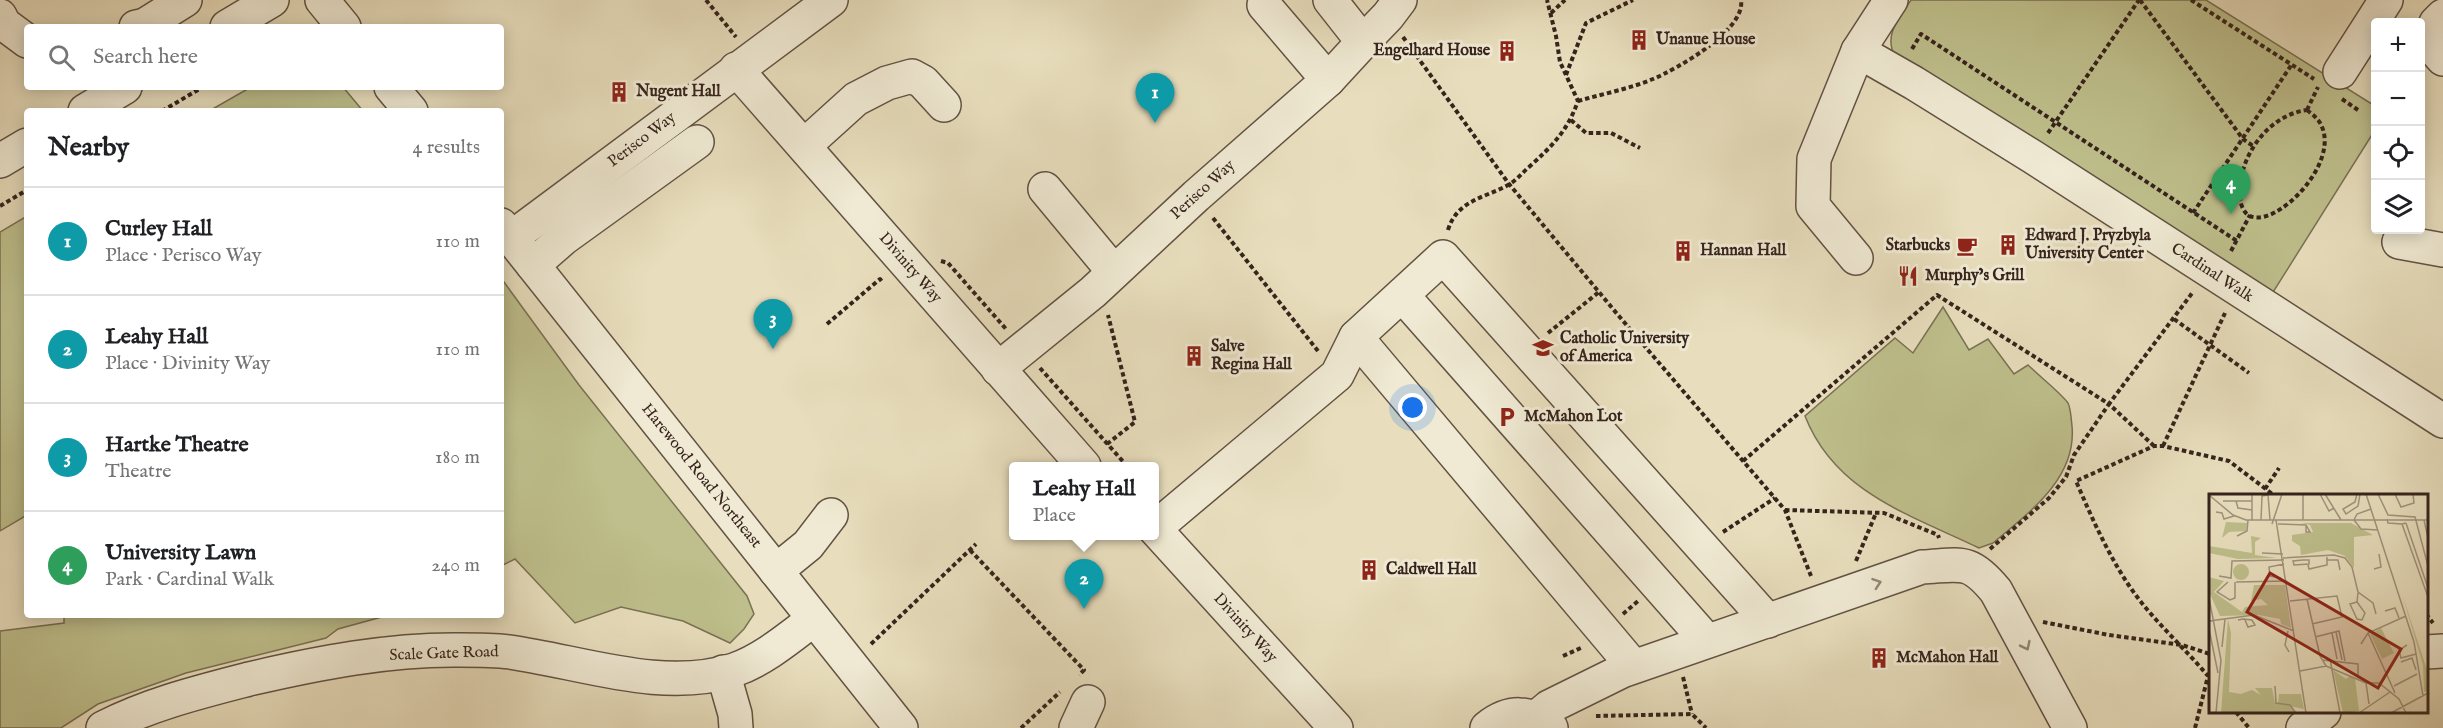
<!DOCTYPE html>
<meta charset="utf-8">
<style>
body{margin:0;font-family:"IM FELL English",serif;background:#f2f2f2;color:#202124}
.controls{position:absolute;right:18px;top:18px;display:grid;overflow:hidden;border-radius:6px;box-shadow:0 3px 15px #0003}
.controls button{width:54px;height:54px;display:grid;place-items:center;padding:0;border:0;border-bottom:2px solid #e0e0e0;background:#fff;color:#202124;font:30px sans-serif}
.you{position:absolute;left:1413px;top:408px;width:21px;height:21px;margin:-15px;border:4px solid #fff;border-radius:50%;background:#1a73e8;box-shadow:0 0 0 9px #1a73e833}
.badge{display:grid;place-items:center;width:39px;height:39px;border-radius:50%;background:#8f2418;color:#fff;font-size:20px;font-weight:700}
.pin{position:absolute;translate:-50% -50px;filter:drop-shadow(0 2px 3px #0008)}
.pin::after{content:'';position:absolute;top:32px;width:21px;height:18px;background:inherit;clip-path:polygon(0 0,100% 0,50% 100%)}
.popup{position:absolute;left:1009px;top:462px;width:150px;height:78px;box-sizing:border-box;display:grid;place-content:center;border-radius:6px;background:#fff;filter:drop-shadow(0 2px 4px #0005);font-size:20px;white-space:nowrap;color:#757577}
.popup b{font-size:22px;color:#202124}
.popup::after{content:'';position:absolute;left:50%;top:100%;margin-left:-12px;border:12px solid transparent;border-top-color:#fff}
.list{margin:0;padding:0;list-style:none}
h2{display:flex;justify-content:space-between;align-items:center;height:78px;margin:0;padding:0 24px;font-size:26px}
h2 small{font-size:20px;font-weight:400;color:#757577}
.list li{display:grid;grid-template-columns:39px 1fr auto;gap:18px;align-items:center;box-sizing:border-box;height:108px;padding:0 24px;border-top:2px solid #e0e0e0}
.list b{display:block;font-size:22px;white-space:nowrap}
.list p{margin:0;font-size:20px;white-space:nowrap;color:#757577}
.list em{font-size:20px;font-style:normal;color:#757577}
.icon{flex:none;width:33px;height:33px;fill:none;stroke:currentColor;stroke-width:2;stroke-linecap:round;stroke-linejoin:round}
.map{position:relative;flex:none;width:2443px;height:728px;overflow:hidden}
.search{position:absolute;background:#fff;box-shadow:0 3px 15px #0003;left:24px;top:24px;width:480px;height:66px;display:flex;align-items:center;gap:15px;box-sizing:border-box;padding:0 21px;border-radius:6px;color:#757577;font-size:22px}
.panel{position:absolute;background:#fff;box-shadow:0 3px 15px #0003;left:24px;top:108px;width:480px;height:510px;border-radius:6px}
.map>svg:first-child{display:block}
.green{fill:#bebf8c;stroke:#7a7154;stroke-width:1.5}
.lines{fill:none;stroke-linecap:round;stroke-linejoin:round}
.minor-casing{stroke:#625244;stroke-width:36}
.path{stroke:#35231c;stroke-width:4;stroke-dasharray:4.5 3;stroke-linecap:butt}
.minor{stroke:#f0ead4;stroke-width:33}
.oneway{stroke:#928678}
.labels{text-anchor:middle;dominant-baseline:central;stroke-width:6;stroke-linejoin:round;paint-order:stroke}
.poi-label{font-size:16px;font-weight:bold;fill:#35231c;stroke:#f0ead4;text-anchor:start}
.street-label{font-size:16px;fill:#35231c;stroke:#f0ead4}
.inset-road{fill:none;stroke:#a0937d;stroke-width:1.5}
.view{fill:#8f2418;fill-opacity:0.15;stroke:#8f2418;stroke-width:3}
.inset-edge{fill:none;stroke:#35231c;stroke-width:3}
</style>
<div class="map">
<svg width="2443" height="728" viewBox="0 0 2443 728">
<rect width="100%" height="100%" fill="#e8debd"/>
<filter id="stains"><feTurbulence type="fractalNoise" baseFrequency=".00333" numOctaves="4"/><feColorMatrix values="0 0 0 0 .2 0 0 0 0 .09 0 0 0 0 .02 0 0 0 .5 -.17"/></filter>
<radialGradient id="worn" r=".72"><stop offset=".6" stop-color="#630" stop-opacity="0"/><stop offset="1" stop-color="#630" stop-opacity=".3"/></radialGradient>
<g class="green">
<path d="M1911 0H2206L2375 106V130L2270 297 1895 56C1883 35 1900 17 1911 0Z"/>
<path d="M251 87H343L363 111H209Z"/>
<path d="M27 216V515L0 531V232Z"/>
<path d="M501 278 579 385 747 596 754 614 744 629 730 643 683 621 621 607 575 623 515 559 501 566Z"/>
<path d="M1943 307 1969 350 1988 339 2014 374 2028 365C2038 375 2061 393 2068 403 2071 409 2071 419 2072 426 2077 479 2028 513 1993 543L1979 548C1911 515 1835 493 1805 416L1895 338 1913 353Z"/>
<path d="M64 615H389L338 629 326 638 186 673 98 704 61 728H0V631L64 623Z"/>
</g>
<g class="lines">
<g class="minor-casing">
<g id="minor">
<path d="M322 0 344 27"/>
<path d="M1264 5 1328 80"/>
<path d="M0 16 4 24 27 41"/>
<path d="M2443 16 2436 23 2428 42 2443 59"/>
<path d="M136 27 145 25 185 0"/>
<path d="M227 27 272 0"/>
<path d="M1363 42 1388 16 1400 0"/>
<path d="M1858 51 1914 83 2033 157 2443 421"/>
<path d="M736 69 1084 466"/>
<path d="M2340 72 2386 0"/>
<path d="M391 87 411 111"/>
<path d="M85 111 125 87"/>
<path d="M804 146 856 99 887 83 912 76 923 82 944 105"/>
<path d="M0 161 27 145"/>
<path d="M1045 189 1114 272"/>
<path d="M501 225 901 728"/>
<path d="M511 238 831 0"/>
<path d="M2399 242 2443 250"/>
<path d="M1856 258 1813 206 1814 159 1858 51 1891 0"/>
<path d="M533 265 564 238 697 142"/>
<path d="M1402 295 1707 641"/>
<path d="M1356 337 1633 666"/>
<path d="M998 369 1093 292 1196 196 1328 80 1363 42 1330 0"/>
<path d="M1154 528 1336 728"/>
<path d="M1155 528 1337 375 1356 337 1443 257 1768 621"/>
<path d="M776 571 808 545 831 515"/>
<path d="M2426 652 2443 651"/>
<path d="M723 672 735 714 736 728"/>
<path d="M1537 717 1549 707 1622 671 1922 567C1961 565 1969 558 1996 591L2070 728"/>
<path d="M103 728C150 704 199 692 249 679 318 663 389 649 460 650 476 650 494 650 510 652 581 662 663 693 734 670 763 660 789 638 814 619"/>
<path d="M1076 728 1088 702"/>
<path d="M1487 728C1509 710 1530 711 1551 728"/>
<path d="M2303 728 2324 712"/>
</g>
</g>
<g class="path">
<path d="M706 0 736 37"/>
<path d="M2140 0 2243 139 2253 146"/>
<path d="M2191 0 2314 79"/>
<path d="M1551 13 1565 0"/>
<path d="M1403 37 1509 184 1618 315 1785 510 1811 576"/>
<path d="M1912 49 1921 34 2237 241"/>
<path d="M1566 75 1586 23 1633 0"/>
<path d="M2342 99 2358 110"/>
<path d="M1578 101C1602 94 1629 89 1653 79 1677 69 1746 30 1741 0"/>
<path d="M2307 110C2313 115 2319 119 2322 127 2342 174 2245 256 2240 197 2237 159 2267 115 2307 110Z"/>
<path d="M2307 110 2318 87"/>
<path d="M162 111 203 87"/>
<path d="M1571 120 1586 133H1611L1640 148"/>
<path d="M2048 133 2139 0"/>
<path d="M0 206 27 190"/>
<path d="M2193 213 2292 64"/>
<path d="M1213 218 1318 351"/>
<path d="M1448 230C1457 200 1485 198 1508 185 1516 181 1522 173 1529 167 1552 146 1567 132 1578 101L1560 62 1556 36 1547 0"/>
<path d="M2231 251 2250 215"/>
<path d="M941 261 948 263 1006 329"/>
<path d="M2174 319 2249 373"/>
<path d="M827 324 880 279 883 283"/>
<path d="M1548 333 1599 292"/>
<path d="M1040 368 1127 466"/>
<path d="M1107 444 1135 422 1108 315"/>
<path d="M2163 446 2225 313"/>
<path d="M1743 461 1937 295 2109 404 2193 292"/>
<path d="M2265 489 2279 468"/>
<path d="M1785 510 1884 513 1938 535 1939 538"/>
<path d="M1723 532 1775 498"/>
<path d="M1990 549 2049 498 2066 477 2074 455 2109 404 2154 446"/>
<path d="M970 550 1084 670 1079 675"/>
<path d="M1856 561 1876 513"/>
<path d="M1623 614 1638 601"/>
<path d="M2426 614 2433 623"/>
<path d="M2043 622 2109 635 2182 645 2210 654"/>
<path d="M871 644 976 544"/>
<path d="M1563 656 1583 647"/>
<path d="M1683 677 1692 714"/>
<path d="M2236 712 2249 728"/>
<path d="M1596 716 1692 714 1706 728"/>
<path d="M1021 728 1060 692"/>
<path d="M2195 728 2208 676C2181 644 2149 617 2126 581 2106 550 2091 516 2076 481L2154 446H2163L2229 461 2275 496"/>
</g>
<use href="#minor" class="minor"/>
</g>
<defs><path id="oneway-chevron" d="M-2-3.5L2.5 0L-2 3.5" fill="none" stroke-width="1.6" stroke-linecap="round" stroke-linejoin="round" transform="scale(1.5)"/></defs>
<g class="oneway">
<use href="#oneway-chevron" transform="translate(1877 583) rotate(-19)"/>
<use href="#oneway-chevron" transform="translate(2026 646) rotate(64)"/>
</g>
<defs>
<g id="building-bare" transform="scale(1.62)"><path d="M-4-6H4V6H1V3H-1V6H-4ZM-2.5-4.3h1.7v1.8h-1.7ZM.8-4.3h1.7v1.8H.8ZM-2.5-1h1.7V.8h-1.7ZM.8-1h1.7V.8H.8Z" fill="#8f2418" stroke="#f0ead4" stroke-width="2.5" paint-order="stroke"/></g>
<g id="cafe-bare" transform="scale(1.62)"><path d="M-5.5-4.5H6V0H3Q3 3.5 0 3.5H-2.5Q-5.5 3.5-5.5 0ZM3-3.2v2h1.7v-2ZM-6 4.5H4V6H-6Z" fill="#8f2418" stroke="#f0ead4" stroke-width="2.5" paint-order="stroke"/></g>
<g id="restaurant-bare" transform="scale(1.62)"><path d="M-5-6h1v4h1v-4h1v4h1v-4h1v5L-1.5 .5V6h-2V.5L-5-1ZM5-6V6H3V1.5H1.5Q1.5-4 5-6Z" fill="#8f2418" stroke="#f0ead4" stroke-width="2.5" paint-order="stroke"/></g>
<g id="university-bare" transform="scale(1.62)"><path d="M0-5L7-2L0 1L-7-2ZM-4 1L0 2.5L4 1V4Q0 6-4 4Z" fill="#8f2418" stroke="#f0ead4" stroke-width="2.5" paint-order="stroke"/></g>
<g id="parking-bare" transform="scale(1.62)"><path d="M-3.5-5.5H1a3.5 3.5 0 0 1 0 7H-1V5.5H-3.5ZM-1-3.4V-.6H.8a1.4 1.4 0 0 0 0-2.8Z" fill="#8f2418" stroke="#f0ead4" stroke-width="2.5" paint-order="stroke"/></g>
</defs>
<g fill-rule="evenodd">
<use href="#building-bare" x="1639" y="40"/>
<use href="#building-bare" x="1507" y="51"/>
<use href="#building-bare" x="619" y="92"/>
<use href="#building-bare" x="2008" y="245"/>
<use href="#cafe-bare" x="1967" y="246"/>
<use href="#building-bare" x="1683" y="251"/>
<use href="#restaurant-bare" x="1908" y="276"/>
<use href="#university-bare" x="1543" y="348"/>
<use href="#building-bare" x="1194" y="356"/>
<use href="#parking-bare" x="1507" y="417"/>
<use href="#building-bare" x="1369" y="570"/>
<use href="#building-bare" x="1879" y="658"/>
</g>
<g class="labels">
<g class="poi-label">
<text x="1656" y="40">Unanue House</text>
<text x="1490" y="51" text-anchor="end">Engelhard House</text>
<text x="636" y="92">Nugent Hall</text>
<text x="2025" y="236">Edward J. Pryzbyla<tspan x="2025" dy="18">University Center</tspan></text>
<text x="1950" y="246" text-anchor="end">Starbucks</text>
<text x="1700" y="251">Hannan Hall</text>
<text x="1925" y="276">Murphy’s Grill</text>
<text x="1560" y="339">Catholic University<tspan x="1560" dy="18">of America</tspan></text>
<text x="1211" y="347">Salve<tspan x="1211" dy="18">Regina Hall</tspan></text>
<text x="1524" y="417">McMahon Lot</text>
<text x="1386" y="570">Caldwell Hall</text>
<text x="1896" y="658">McMahon Hall</text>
</g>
<g class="street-label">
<text transform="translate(642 140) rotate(-37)">Perisco Way</text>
<text transform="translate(1203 190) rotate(-42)">Perisco Way</text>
<text transform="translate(910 268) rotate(49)">Divinity Way</text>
<text transform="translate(2212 273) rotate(33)">Cardinal Walk</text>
<text transform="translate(701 476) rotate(51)">Harewood Road Northeast</text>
<text transform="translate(1245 628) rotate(48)">Divinity Way</text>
<text transform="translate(444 654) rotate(-2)">Scale Gate Road</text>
</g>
</g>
<g transform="translate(2209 494)">
<rect width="219" height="219" fill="#e8debd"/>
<path d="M17 28 38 29 37 37 20 38 13 44ZM92 29H142L164 41 145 43V74L136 62 119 56 92 61 91 52 83 47V41L104 38 101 31ZM42 42 52 44 46 48V61L68 64 29 65 0 59V52L43 59ZM24 78a8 8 0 1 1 16 0a8 8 0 1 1-16 0ZM0 83 15 87 5 98 33 118 36 113 59 111 52 105 42 107 45 91H76L82 134 72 130 71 125 50 121 11 122 0 98ZM193 100 219 179V197L215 198 214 171ZM19 125 22 139 20 198 32 200 43 196 52 201 46 194H63L66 209 81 211 87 219H12ZM172 134 185 159 173 165 161 140ZM124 176 137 185 141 182 146 184 150 217 134 219ZM70 200H92L95 215 69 210Z" fill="#bebf8c"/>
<path class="inset-road" d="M111 0 120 17 125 14M116 0 132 26M148 0 146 8 134 15 137 20 149 12 151 0M157 0 205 148 214 202M169 0 179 21 206 23 219 72M186 0 192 13 205 9 204 0M0 1 24 21 37 26H219M14 7H43M27 7 29 14 43 16M7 18 13 19 15 25 25 22M178 25 179 29 193 30M43 26V0M52 26 53 2 59 1 61 26M67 26 97 219M94 26V0M145 26 152 35 169 36M145 26 148 20 162 15M215 26 219 44M197 29 193 30 219 103M197 29 219 94M63 30 73 0M69 30 97 31 101 38H97V31M28 42 38 37 39 26M53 59 74 60M74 64 125 61 136 64 143 73 149 98 164 109 167 120M94 66H100V70L85 71 84 67ZM118 66H129L131 76M99 71 100 75 118 71V61M165 75 172 73 170 60M10 82 22 84 23 67 75 66M72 84 61 82 60 73 75 70M19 88 8 98 21 106 26 104V88M27 88 78 87M0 104 12 166 7 219M98 105 111 162 117 172M81 107 128 102 133 123 103 130M148 108 141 110 148 125 153 126 156 119 148 108 149 99M176 117 186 114 190 124M29 126 34 125 43 126 46 131 39 133 36 126M0 127 45 121 85 137M0 135 9 179M79 137 76 151 80 158M127 138 133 166M123 139 128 165M159 139 186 199M106 143 130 137 136 167M152 150 159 139 197 122M198 151 190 156 192 164 207 160M13 153 16 125M121 165 131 219M113 166 149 170V184M192 168 203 164 207 176M91 177 117 172 157 189H170L190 205 197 219M157 189 160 210M66 192 67 209 81 211 87 219M185 192 208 180M150 219 181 198M182 219 219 199"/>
<path class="view" d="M61 79 192 155 169 194 38 118Z"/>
<rect width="219" height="219" class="inset-edge"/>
</g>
<rect width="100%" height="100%" filter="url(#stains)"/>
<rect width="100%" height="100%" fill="url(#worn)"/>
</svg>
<div class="controls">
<button>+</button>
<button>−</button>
<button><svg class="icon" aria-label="locate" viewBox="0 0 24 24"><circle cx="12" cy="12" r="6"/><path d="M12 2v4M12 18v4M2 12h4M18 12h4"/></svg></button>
<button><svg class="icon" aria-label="layers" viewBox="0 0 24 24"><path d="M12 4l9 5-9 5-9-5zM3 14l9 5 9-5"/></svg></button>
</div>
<div class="you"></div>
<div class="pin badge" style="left:1155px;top:123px;background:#0f9aa8">1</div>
<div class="pin badge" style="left:1084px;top:609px;background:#0f9aa8">2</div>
<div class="popup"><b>Leahy Hall</b>Place</div>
<div class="pin badge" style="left:773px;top:349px;background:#0f9aa8">3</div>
<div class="pin badge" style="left:2231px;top:214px;background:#2e9e5b">4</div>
<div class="search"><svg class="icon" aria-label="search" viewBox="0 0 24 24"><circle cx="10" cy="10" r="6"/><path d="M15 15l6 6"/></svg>Search here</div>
<section class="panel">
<h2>Nearby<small>4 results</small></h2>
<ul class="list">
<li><span class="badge" style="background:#0f9aa8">1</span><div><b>Curley Hall</b><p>Place · Perisco Way</p></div><em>110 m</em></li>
<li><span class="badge" style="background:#0f9aa8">2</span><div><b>Leahy Hall</b><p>Place · Divinity Way</p></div><em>110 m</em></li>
<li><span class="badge" style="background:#0f9aa8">3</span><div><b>Hartke Theatre</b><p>Theatre</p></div><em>180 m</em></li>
<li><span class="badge" style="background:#2e9e5b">4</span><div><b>University Lawn</b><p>Park · Cardinal Walk</p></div><em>240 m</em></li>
</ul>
</section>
</div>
